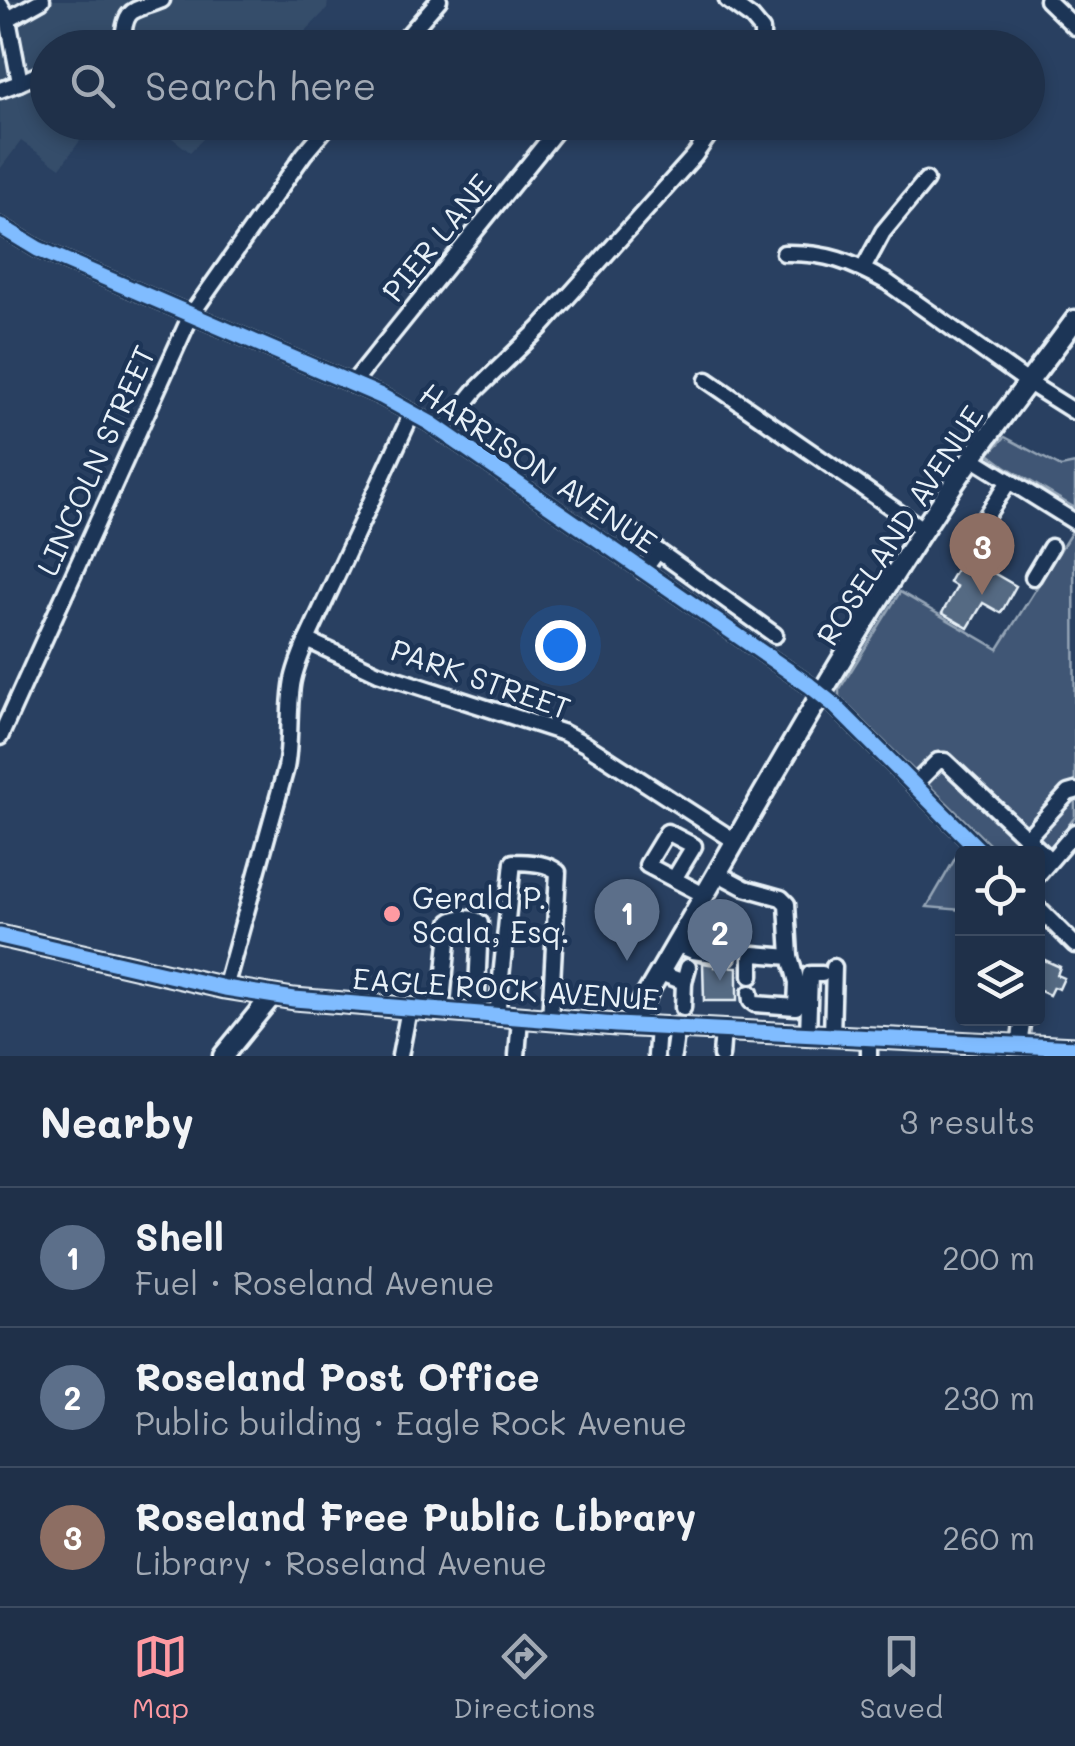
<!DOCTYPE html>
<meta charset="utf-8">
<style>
body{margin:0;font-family:Mali,sans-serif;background:#273850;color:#f1f3f6}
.controls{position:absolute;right:30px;bottom:30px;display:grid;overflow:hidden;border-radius:10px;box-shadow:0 5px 15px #0003}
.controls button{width:90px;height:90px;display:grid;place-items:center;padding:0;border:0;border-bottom:2px solid #3c4b61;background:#1f3049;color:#f1f3f6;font:50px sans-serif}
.you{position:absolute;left:560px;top:645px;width:35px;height:35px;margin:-25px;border:8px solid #fff;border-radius:50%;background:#1a73e8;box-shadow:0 0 0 15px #1a73e833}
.badge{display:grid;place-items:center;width:65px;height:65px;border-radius:50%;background:#ff9aa2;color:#fff;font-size:32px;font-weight:700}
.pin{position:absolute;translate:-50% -82px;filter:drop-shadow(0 2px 5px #0008)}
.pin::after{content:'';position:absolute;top:52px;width:35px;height:30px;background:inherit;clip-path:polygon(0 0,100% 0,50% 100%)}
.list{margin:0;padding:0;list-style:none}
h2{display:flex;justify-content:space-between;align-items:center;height:130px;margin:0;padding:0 40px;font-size:42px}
h2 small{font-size:32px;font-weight:400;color:#a1a9b4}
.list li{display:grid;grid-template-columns:65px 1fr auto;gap:30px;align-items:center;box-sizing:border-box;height:140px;padding:0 40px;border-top:2px solid #3c4b61}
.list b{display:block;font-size:38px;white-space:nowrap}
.list p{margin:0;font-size:32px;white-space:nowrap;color:#a1a9b4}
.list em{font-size:32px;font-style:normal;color:#a1a9b4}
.icon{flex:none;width:55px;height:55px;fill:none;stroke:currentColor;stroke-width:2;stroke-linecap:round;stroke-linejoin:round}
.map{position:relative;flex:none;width:1075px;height:1056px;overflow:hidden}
.search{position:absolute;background:#1f3049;box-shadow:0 5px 15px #0003;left:30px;right:30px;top:30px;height:110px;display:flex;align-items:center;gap:25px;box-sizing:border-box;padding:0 35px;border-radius:55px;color:#a1a9b4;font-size:38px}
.sheet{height:550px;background:#1f3049}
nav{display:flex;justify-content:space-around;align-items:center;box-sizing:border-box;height:140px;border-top:2px solid #3c4b61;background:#1f3049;font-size:28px;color:#a1a9b4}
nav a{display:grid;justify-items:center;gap:5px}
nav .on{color:#ff9aa2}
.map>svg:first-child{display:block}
.built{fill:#364d6b}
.green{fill:#415774;stroke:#94a4b6;stroke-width:2.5}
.building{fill:#556a83;stroke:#e8f1f8;stroke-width:2.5}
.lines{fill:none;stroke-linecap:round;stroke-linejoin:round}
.minor-casing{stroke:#e8f1f8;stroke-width:21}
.major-casing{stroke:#e8f1f8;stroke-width:25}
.minor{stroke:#1d3557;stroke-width:14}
.major{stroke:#1d3557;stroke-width:18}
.cycleway-casing{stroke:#1d3557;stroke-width:21}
.cycleway{stroke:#80bcff;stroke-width:15}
.poi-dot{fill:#ff9aa2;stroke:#1d3557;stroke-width:4}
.labels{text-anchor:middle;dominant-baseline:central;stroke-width:9;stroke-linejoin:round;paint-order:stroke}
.street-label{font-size:30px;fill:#e8f1f8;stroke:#1d3557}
.poi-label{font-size:30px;fill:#e8f1f8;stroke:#1d3557;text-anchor:start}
</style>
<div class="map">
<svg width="1075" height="1056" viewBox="0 0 1075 1056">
<rect width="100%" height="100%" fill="#294061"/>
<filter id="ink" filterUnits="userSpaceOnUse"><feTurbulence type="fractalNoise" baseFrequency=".01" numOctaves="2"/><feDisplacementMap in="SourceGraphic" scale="20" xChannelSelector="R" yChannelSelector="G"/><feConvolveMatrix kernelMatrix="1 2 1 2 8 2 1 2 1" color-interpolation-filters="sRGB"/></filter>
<g filter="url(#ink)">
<g class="built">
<path d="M0 0H328L327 9 290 47 48 48V122L93 123 60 168 21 141 0 169Z"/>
<path d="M153 123H219L190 152Z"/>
</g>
<g class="green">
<path d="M1005 437 1061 467 1075 464V508L1005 466 989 454Z"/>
<path d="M1074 528 1075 817 1038 863V854L998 853 839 697V690L900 592 998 649Z"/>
<path d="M960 850 964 853 962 854V910L927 907Z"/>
</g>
<g class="building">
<path d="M964 556 1016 586 1001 613 983 603 968 628 942 613 957 587 949 582Z"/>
<path d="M1038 957 1060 967 1057 975 1064 978 1059 989 1053 987 1049 995 1038 990Z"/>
<path d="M703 963 715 965V967H737V1001H704Z"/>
</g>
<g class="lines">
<g class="minor-casing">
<g id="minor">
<path d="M727 0 752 18 762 30V48"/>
<path d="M1047 0 1075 27"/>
<path d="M0 5 8 19 19 77V83L0 90"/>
<path d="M8 19 42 0"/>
<path d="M105 48 123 40C125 6 133 12 162 0"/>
<path d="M397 48 439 0"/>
<path d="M19 83 48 70"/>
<path d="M0 226 38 249 381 396 430 423 809 685 834 705 983 854"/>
<path d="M784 253C826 252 851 262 887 282L1029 383 1075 412"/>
<path d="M863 269 883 232 926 180"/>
<path d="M707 380 924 530"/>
<path d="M352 384 563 122"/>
<path d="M445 434 448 424 475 391 540 328 695 155 718 122"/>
<path d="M972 458 1075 522"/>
<path d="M623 527 658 551"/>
<path d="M971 540 1009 481"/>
<path d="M643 571 658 551 775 635"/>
<path d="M1033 577 1051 547"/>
<path d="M307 640 378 673 564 733 585 744 735 841"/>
<path d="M0 737 191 315 304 154 331 122"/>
<path d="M914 785 938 761H945L1050 860"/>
<path d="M1026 839 1068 793 1075 791"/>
<path d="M717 873 745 888 781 898 787 904 790 957"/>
<path d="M1038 875 1075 832"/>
<path d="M674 879 694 846 667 832 647 865 704 895"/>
<path d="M1038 908 1075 945"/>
<path d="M676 944 693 951 728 956"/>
<path d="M660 973 684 982 683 1008"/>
<path d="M684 982 688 967"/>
<path d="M225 988 286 768C291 741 288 713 292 686 294 670 301 655 307 640L412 413"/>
<path d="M750 993 751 1001 755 1004 796 1007 797 982 790 957 754 954 751 957V976"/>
<path d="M441 1011 450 922C457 916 474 917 480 923L476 1014"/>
<path d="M497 1016 513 862C529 863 545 862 558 872L550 1020"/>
<path d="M808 1035 810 974H822"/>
<path d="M832 1036 834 967"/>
<path d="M869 1038V1056"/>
<path d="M1019 1045 1023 1018"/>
<path d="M400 1056 409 1009"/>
<path d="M517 1056 520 1018"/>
<path d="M656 1056 658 1027"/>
<path d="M673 1056 677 1028"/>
<path d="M721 1056 723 1030"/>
</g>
</g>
<g class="major-casing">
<g id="major">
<path d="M0 936 225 988 294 999 616 1025 1075 1048"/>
<path d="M628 1026C735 847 832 663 949 491 988 433 1033 377 1075 320"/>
<path d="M223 1056 271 997"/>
</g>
</g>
<use href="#minor" class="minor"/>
<use href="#major" class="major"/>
<g class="cycleway-casing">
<g id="cycleway">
<path d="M0 226 38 249 381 396 430 423 809 685 834 705 983 854"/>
<path d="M0 936 225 988 294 999 616 1025 1075 1048"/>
</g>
</g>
<use href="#cycleway" class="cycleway"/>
</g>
</g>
<circle class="poi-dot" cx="392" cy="914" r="10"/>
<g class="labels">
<g class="street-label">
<text transform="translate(436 237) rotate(-51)">PIER LANE</text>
<text transform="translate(95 460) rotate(-66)">LINCOLN STREET</text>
<text transform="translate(539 467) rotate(34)">HARRISON AVENUE</text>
<text transform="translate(899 525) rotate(-57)">ROSELAND AVENUE</text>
<text transform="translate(481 678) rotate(19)">PARK STREET</text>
<text transform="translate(506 988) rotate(4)">EAGLE ROCK AVENUE</text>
</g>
<g class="poi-label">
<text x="412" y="897">Gerald P.<tspan x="412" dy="34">Scala, Esq.</tspan></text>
</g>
</g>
</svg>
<div class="controls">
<button><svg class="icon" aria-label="locate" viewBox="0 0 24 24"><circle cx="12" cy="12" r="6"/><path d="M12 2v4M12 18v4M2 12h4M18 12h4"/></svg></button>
<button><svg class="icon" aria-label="layers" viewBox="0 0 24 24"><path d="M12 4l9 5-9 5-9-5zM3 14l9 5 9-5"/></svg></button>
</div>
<div class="you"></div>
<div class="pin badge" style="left:627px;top:961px;background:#5c6f8a">1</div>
<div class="pin badge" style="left:720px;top:981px;background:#5c6f8a">2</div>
<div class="pin badge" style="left:982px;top:595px;background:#8d6e63">3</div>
<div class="search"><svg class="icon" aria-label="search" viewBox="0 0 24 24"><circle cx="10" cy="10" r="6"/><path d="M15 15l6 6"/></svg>Search here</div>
</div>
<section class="sheet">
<h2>Nearby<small>3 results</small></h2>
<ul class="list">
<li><span class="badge" style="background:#5c6f8a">1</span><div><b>Shell</b><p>Fuel · Roseland Avenue</p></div><em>200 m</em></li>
<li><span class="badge" style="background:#5c6f8a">2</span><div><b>Roseland Post Office</b><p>Public building · Eagle Rock Avenue</p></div><em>230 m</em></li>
<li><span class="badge" style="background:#8d6e63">3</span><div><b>Roseland Free Public Library</b><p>Library · Roseland Avenue</p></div><em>260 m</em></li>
</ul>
</section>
<nav>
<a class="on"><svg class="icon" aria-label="map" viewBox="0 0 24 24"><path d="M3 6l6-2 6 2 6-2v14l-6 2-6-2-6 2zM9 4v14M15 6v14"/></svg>Map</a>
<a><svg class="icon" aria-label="directions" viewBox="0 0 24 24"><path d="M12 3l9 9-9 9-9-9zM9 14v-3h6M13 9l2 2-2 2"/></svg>Directions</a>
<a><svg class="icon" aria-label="saved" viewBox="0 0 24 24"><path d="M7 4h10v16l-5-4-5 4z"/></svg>Saved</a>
</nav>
